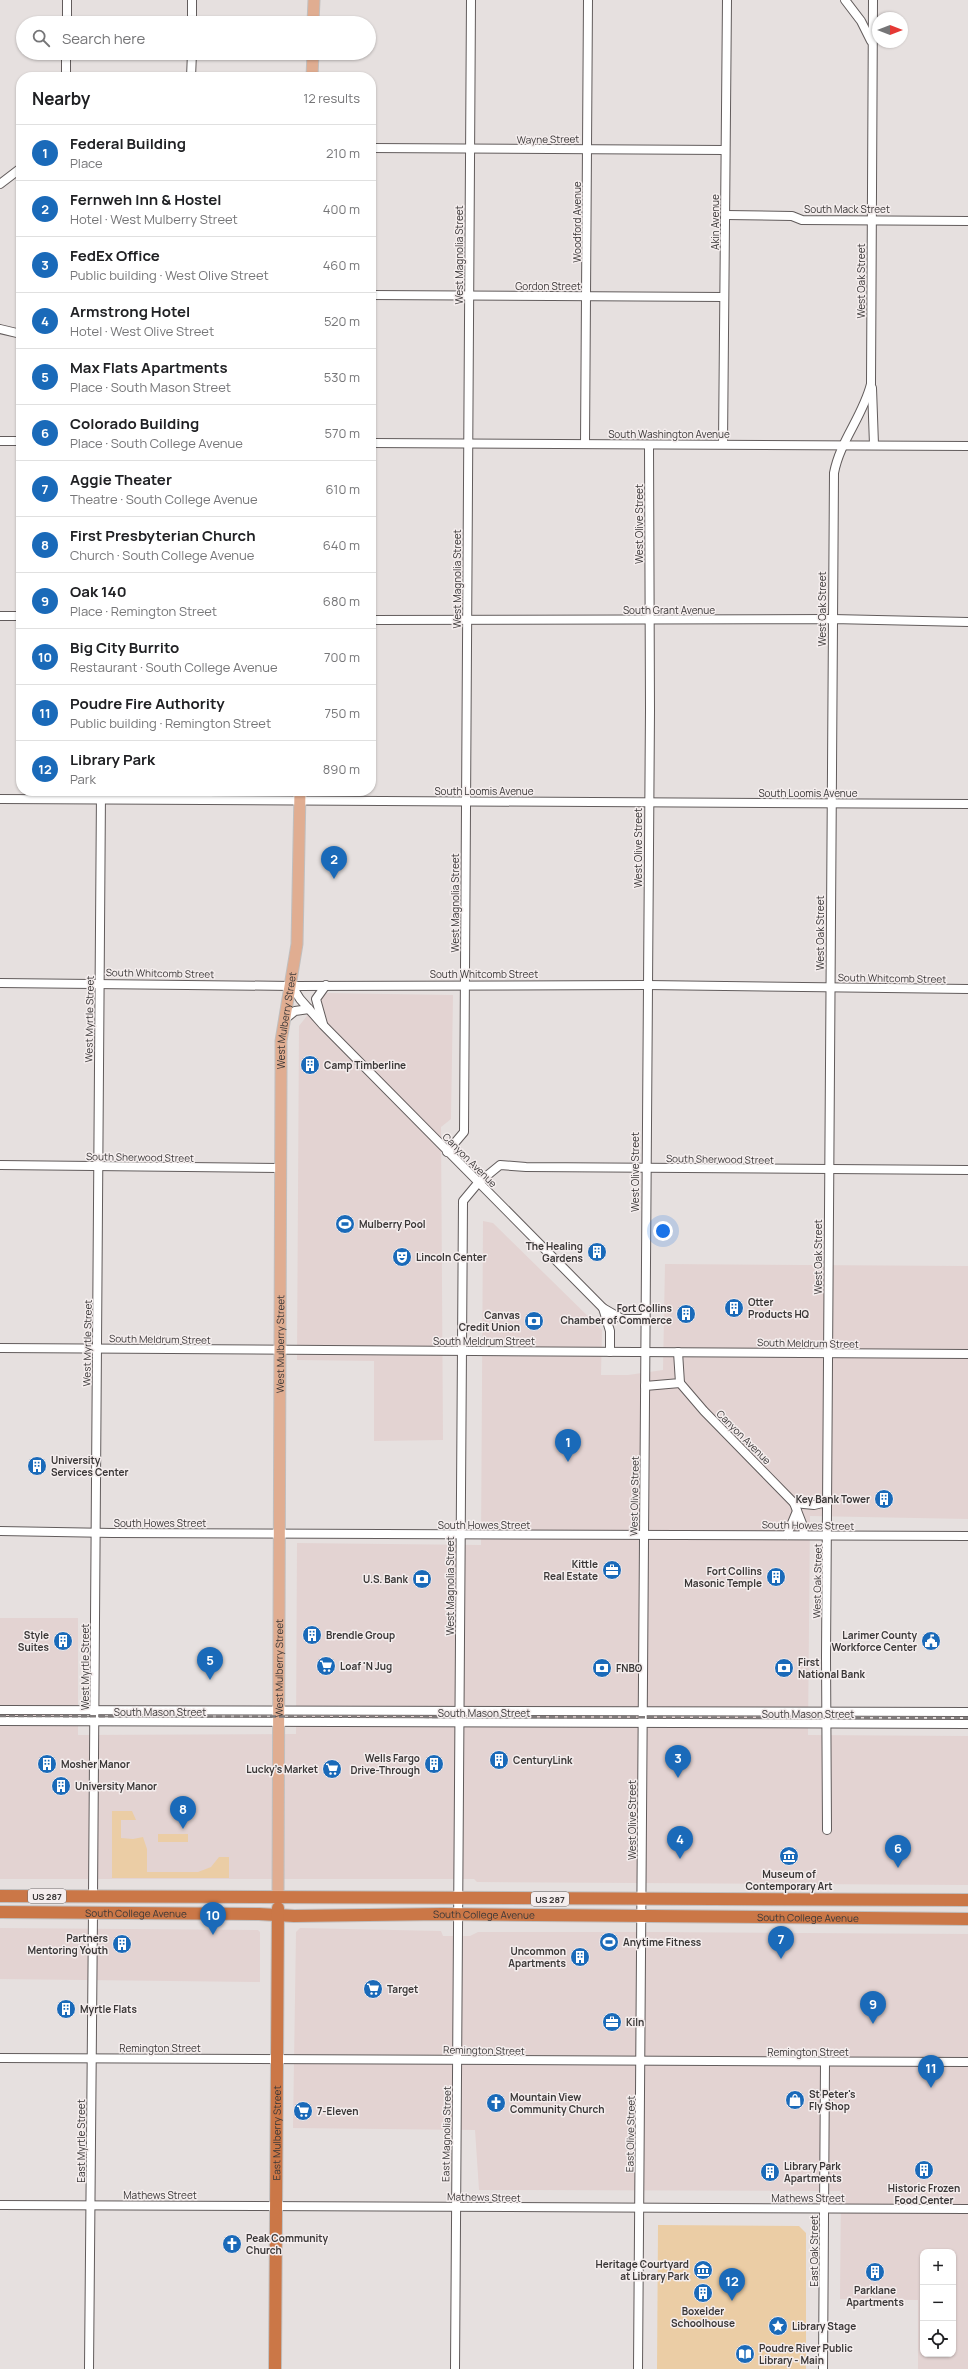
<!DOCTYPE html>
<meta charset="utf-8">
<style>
body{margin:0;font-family:Manrope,sans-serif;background:#f2f2f2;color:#202124}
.controls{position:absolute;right:12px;bottom:12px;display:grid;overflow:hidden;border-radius:8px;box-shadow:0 1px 3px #0004}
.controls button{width:36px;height:36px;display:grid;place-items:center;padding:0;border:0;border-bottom:1px solid #e0e0e0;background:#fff;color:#202124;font:20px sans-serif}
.compass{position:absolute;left:872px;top:12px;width:36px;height:36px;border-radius:50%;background:#fff;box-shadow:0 1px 3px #0004;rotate:90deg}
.you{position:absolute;left:663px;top:1231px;width:14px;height:14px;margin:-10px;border:3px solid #fff;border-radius:50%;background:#1a73e8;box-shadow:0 0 0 6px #1a73e833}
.badge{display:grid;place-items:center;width:26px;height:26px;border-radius:50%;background:#1a6ab9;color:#fff;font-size:13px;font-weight:700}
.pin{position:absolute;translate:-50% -33px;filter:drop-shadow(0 1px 2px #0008)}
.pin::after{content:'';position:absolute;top:21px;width:14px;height:12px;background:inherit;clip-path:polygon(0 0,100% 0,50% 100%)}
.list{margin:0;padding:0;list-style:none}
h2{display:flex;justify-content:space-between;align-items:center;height:52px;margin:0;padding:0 16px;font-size:17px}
h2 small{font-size:13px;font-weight:400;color:#757577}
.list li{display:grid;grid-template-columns:26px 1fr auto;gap:12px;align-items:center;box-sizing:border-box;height:56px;padding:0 16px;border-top:1px solid #e0e0e0}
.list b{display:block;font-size:15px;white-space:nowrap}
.list p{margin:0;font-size:13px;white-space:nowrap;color:#757577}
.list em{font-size:13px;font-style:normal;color:#757577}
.icon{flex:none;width:22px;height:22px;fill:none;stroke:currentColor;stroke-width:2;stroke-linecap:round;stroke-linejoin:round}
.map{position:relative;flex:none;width:968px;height:2369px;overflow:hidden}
.search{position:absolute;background:#fff;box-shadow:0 1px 3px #0004;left:16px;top:16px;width:360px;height:44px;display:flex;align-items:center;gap:10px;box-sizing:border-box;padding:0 14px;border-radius:22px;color:#757577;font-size:15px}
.panel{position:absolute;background:#fff;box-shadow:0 1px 3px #0004;left:16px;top:72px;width:360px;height:724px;border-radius:16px}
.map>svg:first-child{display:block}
.built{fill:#e3d3d2;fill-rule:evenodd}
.green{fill:#ebcda5}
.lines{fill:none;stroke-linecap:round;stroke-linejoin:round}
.minor-casing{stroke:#625c5c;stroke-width:10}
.major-casing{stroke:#c0bfbf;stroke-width:13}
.highway-casing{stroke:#c0bfbf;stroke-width:14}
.minor{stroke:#fff;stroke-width:8}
.major{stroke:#e0ad91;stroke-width:11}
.highway{stroke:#cb7747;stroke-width:12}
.rail{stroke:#807b7b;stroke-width:2.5;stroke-dasharray:6 3;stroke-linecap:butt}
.labels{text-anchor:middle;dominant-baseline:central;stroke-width:3;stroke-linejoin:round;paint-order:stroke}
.shield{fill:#f4eded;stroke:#726e6e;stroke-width:1}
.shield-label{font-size:9px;font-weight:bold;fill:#3a3737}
.street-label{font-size:10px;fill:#3a3737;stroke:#f4eded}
.poi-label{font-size:10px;font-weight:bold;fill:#3a3737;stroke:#f4eded;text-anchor:start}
</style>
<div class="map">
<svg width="968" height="2369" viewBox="0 0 968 2369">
<rect width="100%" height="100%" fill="#e6e0df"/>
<g class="built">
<path d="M325 993 453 995 451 1119 441 1127 443 1440 374 1441V1361L297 1360 299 1026Z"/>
<path d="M483 1221 493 1223 602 1330 601 1375H628L663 1370 665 1264 968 1266V1519L810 1516 808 1735 968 1736V1885L477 1882 474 1879H0V1618H78V1735L296 1734 297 1543 481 1545Z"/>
<path d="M0 1928 258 1930 260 1932V1982L0 1979Z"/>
<path d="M300 1928 441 1931 443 1936H470L478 1932H653L968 1934V2369H918V2300L840 2299 841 2191 479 2190 475 2130 293 2128 296 1932ZM923 2252H953V2354H923Z"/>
</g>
<g class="green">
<path d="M112 1811H132L136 1820H121V1838L133 1839 143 1837 147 1849V1872H198L211 1867 219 1857H229V1878H112Z"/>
<rect x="158" y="1834" width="30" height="8"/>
<path d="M658 2225 799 2226 806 2233V2369H657Z"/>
</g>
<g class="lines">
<g class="minor-casing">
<g id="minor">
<path d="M845 0 861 21 871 41"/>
<path d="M67 23V0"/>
<path d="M192 23V0"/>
<path d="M66 77V53"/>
<path d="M191 77 192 53"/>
<path d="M371 148 725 150"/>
<path d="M0 184 21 168"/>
<path d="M726 215 792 216 802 220 968 221"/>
<path d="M371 295 724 297"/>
<path d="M0 329 21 334"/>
<path d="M872 388 874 445"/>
<path d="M0 441H21"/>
<path d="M371 443 968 446"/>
<path d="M585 444 588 0"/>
<path d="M723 444 727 0"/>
<path d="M0 616H21"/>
<path d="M371 620 832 619 968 622"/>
<path d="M0 799 968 804"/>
<path d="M0 983 292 986 647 985 968 989"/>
<path d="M292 986 300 999 323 1025 603 1308"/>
<path d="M285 1019 295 1011 309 1009"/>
<path d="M323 1024 316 999 326 985"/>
<path d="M447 1152 464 1132 471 0"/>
<path d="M0 1165 280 1168"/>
<path d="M0 1348 968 1354"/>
<path d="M610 1352V1331L603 1308 622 1319H644"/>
<path d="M680 1383 704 1411 794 1503 803 1526 804 1535"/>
<path d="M645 1386 680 1383 678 1352"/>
<path d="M794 1503 814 1505 827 1502"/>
<path d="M0 1531 112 1533 968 1536"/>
<path d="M787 1535 797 1511"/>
<path d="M0 1710 968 1712"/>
<path d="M0 1721 968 1724"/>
<path d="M827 1830 826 1657 834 473C840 441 863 416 871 384L873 0"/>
<path d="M93 1896 101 791"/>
<path d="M0 2058 968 2062"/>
<path d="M0 2205 968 2209"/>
<path d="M89 2369 93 1912"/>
<path d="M455 2369 463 1201 478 1183 500 1165 526 1167 968 1170"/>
<path d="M638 2369 650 710 649 445"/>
<path d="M823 2369 825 2062"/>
</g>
</g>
<g class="major-casing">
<g id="major">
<path d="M313 23 314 0"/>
<path d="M312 77 313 53"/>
<path id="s1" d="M278 1898 281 1072V1041L297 944 300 791"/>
</g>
</g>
<g class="highway-casing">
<g id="highway">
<path d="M0 1896 968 1900"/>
<path id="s2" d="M0 1912 259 1914 294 1916 442 1914 968 1919"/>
<path id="s3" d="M275 2369 278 1908"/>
</g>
</g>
<use href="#minor" class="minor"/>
<use href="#major" class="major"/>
<use href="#highway" class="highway"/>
<path class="rail" d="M0 1716 968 1718"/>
</g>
<defs>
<g id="building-disc" transform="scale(1)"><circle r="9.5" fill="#1a6ab9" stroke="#f4eded"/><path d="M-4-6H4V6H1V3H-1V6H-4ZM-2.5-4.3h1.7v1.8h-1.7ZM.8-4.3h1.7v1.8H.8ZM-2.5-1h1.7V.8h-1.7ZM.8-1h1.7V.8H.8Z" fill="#fff"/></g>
<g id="stadium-disc" transform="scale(1)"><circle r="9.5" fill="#1a6ab9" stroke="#f4eded"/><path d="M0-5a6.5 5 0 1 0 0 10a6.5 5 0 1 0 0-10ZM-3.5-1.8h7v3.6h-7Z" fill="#fff"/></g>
<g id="theatre-disc" transform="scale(1)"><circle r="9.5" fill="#1a6ab9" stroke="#f4eded"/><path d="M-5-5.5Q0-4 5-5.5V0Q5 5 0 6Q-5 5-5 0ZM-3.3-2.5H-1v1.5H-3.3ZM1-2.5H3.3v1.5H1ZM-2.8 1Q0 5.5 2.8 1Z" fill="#fff"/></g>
<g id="bank-disc" transform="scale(1)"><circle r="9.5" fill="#1a6ab9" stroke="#f4eded"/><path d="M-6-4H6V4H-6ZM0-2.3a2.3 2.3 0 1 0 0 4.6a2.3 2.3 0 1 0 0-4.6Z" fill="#fff"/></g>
<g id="office-disc" transform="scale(1)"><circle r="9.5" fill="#1a6ab9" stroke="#f4eded"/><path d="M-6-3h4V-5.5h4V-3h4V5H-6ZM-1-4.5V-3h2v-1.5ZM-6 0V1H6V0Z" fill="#fff"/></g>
<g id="civic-disc" transform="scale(1)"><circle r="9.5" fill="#1a6ab9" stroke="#f4eded"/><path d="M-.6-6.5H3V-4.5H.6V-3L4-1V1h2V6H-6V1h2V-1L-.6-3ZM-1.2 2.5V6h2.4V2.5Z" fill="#fff"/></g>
<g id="supermarket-disc" transform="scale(1)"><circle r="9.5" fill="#1a6ab9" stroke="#f4eded"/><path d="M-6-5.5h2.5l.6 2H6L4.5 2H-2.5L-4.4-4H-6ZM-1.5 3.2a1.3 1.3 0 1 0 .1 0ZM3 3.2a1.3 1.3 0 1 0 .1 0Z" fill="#fff"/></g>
<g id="museum-disc" transform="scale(1)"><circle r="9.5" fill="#1a6ab9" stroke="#f4eded"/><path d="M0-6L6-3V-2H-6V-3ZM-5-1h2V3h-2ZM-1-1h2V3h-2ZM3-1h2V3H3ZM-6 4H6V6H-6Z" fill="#fff"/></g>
<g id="shop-disc" transform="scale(1)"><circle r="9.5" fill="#1a6ab9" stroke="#f4eded"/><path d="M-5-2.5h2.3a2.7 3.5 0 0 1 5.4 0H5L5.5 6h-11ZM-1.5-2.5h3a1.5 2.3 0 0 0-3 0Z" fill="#fff"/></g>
<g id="church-disc" transform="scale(1)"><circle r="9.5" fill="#1a6ab9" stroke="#f4eded"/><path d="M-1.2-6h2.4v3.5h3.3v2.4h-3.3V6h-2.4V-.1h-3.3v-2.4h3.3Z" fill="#fff"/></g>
<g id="sight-disc" transform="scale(1)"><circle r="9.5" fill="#1a6ab9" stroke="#f4eded"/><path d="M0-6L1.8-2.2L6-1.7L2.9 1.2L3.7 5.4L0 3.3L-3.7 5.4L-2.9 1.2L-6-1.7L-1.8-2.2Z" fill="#fff"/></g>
<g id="library-disc" transform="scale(1)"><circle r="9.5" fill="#1a6ab9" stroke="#f4eded"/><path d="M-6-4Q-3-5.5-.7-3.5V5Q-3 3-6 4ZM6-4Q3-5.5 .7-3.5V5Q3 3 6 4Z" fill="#fff"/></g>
</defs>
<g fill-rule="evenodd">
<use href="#building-disc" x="310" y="1065"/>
<use href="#stadium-disc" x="345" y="1224"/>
<use href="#building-disc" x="597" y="1252"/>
<use href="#theatre-disc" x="402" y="1257"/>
<use href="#building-disc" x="734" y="1308"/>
<use href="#building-disc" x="686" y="1314"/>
<use href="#bank-disc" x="534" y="1321"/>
<use href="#building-disc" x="37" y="1466"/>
<use href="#building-disc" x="884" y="1499"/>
<use href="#office-disc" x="612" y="1570"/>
<use href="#building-disc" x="776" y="1577"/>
<use href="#bank-disc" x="422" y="1579"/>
<use href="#building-disc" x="312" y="1635"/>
<use href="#building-disc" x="63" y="1641"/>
<use href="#civic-disc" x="931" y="1641"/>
<use href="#supermarket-disc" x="326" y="1666"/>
<use href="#bank-disc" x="602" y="1668"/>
<use href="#bank-disc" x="784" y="1668"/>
<use href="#building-disc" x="499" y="1760"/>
<use href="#building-disc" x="47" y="1764"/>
<use href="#building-disc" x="434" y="1764"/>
<use href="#supermarket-disc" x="332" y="1769"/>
<use href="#building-disc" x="61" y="1786"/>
<use href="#museum-disc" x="789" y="1856"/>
<use href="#stadium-disc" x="609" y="1942"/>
<use href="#building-disc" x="122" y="1944"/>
<use href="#building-disc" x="580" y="1957"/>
<use href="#supermarket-disc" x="373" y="1989"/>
<use href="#building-disc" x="66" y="2009"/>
<use href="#office-disc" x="612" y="2022"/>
<use href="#shop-disc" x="795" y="2100"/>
<use href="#church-disc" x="496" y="2103"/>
<use href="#supermarket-disc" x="303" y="2111"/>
<use href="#building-disc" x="924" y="2170"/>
<use href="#building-disc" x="770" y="2172"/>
<use href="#church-disc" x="232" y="2244"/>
<use href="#museum-disc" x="703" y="2270"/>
<use href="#building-disc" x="875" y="2272"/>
<use href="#building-disc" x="703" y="2293"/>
<use href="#sight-disc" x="778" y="2326"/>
<use href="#library-disc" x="745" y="2354"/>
</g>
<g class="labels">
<g class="shield">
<rect x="28" y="1889" width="38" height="14" rx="3"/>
<rect x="531" y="1892" width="38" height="14" rx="3"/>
</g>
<g class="shield-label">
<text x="47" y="1896">US 287</text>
<text x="550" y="1899">US 287</text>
</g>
<g class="street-label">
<text transform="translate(548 139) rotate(-1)">Wayne Street</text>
<text x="847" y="209">South Mack Street</text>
<text transform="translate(577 222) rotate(-90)">Woodford Avenue</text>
<text transform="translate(715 222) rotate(-90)">Akin Avenue</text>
<text transform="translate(459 255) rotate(-90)">West Magnolia Street</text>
<text transform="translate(861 281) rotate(-90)">West Oak Street</text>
<text x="548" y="286">Gordon Street</text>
<text x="669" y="434">South Washington Avenue</text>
<text transform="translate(639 524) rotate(-90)">West Olive Street</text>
<text transform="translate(457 579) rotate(-90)">West Magnolia Street</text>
<text transform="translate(822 609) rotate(-90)">West Oak Street</text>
<text x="669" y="610">South Grant Avenue</text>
<text x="484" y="791">South Loomis Avenue</text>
<text x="808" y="793">South Loomis Avenue</text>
<text transform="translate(638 848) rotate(-90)">West Olive Street</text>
<text transform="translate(455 903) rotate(-90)">West Magnolia Street</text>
<text transform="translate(820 933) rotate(-90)">West Oak Street</text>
<text transform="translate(160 973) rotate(1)">South Whitcomb Street</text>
<text x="484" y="974">South Whitcomb Street</text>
<text transform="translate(892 978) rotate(1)">South Whitcomb Street</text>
<text transform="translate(89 1019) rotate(-89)">West Myrtle Street</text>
<text stroke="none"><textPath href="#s1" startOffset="878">West Mulberry Street</textPath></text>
<text transform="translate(140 1157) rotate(1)">South Sherwood Street</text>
<text transform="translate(720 1159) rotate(1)">South Sherwood Street</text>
<text transform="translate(470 1160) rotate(45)">Canyon Avenue</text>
<text transform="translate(635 1172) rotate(-90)">West Olive Street</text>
<text transform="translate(818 1257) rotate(-90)">West Oak Street</text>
<text transform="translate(160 1339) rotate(1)">South Meldrum Street</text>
<text x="484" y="1341">South Meldrum Street</text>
<text transform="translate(87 1343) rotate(-89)">West Myrtle Street</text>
<text transform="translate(808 1343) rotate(1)">South Meldrum Street</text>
<text stroke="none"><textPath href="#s1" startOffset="554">West Mulberry Street</textPath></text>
<text transform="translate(744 1437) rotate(45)">Canyon Avenue</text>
<text transform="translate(634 1496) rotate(-89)">West Olive Street</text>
<text x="160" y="1523">South Howes Street</text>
<text x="484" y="1525">South Howes Street</text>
<text transform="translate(808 1525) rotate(1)">South Howes Street</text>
<text transform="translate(817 1581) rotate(-89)">West Oak Street</text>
<text transform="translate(450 1586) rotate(-90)">West Magnolia Street</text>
<text transform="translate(85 1667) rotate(-90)">West Myrtle Street</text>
<text stroke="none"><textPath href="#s1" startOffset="230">West Mulberry Street</textPath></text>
<text x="160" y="1712">South Mason Street</text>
<text x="484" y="1713">South Mason Street</text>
<text x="808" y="1714">South Mason Street</text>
<text transform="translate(632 1820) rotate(-90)">West Olive Street</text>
<text stroke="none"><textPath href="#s2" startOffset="136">South College Avenue</textPath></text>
<text stroke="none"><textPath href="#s2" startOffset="484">South College Avenue</textPath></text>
<text stroke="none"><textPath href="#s2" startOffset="808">South College Avenue</textPath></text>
<text x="160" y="2048">Remington Street</text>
<text transform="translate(484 2050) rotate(1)">Remington Street</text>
<text x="808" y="2052">Remington Street</text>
<text stroke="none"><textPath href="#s3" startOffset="236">East Mulberry Street</textPath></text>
<text transform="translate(446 2134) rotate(-89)">East Magnolia Street</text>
<text transform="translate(630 2134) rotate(-89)">East Olive Street</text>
<text transform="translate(81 2141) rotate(-90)">East Myrtle Street</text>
<text x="160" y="2195">Mathews Street</text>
<text transform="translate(484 2197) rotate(1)">Mathews Street</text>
<text x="808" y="2198">Mathews Street</text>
<text transform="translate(814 2251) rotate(-90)">East Oak Street</text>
</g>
<g class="poi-label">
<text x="324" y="1065">Camp Timberline</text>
<text x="359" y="1224">Mulberry Pool</text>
<text x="583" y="1246" text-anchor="end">The Healing<tspan x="583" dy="12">Gardens</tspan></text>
<text x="416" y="1257">Lincoln Center</text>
<text x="748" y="1302">Otter<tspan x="748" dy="12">Products HQ</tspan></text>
<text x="672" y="1308" text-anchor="end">Fort Collins<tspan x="672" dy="12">Chamber of Commerce</tspan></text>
<text x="520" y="1315" text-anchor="end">Canvas<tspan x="520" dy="12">Credit Union</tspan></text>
<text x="51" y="1460">University<tspan x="51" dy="12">Services Center</tspan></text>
<text x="870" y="1499" text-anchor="end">Key Bank Tower</text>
<text x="598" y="1564" text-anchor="end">Kittle<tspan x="598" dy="12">Real Estate</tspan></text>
<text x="762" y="1571" text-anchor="end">Fort Collins<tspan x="762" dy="12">Masonic Temple</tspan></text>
<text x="408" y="1579" text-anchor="end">U.S. Bank</text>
<text x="49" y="1635" text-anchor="end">Style<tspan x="49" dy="12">Suites</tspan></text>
<text x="326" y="1635">Brendle Group</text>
<text x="917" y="1635" text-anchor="end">Larimer County<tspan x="917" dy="12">Workforce Center</tspan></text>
<text x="798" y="1662">First<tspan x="798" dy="12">National Bank</tspan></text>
<text x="340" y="1666">Loaf 'N Jug</text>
<text x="616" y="1668">FNBO</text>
<text x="420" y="1758" text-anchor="end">Wells Fargo<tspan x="420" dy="12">Drive-Through</tspan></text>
<text x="513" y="1760">CenturyLink</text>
<text x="61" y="1764">Mosher Manor</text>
<text x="318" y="1769" text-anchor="end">Lucky's Market</text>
<text x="75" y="1786">University Manor</text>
<text x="789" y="1874" text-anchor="middle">Museum of<tspan x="789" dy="12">Contemporary Art</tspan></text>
<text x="108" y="1938" text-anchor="end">Partners<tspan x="108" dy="12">Mentoring Youth</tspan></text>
<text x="623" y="1942">Anytime Fitness</text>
<text x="566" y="1951" text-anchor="end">Uncommon<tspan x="566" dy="12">Apartments</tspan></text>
<text x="387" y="1989">Target</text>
<text x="80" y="2009">Myrtle Flats</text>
<text x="626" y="2022">Kiln</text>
<text x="809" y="2094">St Peter's<tspan x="809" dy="12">Fly Shop</tspan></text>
<text x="510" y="2097">Mountain View<tspan x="510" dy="12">Community Church</tspan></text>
<text x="317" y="2111">7-Eleven</text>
<text x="784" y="2166">Library Park<tspan x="784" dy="12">Apartments</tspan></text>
<text x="924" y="2188" text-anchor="middle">Historic Frozen<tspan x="924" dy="12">Food Center</tspan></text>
<text x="246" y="2238">Peak Community<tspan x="246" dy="12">Church</tspan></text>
<text x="689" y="2264" text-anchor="end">Heritage Courtyard<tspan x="689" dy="12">at Library Park</tspan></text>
<text x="875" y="2290" text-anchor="middle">Parklane<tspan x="875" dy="12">Apartments</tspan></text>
<text x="703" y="2311" text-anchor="middle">Boxelder<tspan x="703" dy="12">Schoolhouse</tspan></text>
<text x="792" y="2326">Library Stage</text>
<text x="759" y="2348">Poudre River Public<tspan x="759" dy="12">Library - Main</tspan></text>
</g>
</g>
</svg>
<div class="controls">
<button>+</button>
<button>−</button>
<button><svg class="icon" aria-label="locate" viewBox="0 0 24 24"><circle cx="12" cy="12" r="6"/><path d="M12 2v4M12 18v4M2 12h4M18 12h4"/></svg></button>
</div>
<svg class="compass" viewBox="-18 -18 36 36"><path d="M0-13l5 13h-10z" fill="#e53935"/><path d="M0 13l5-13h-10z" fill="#757577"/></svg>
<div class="you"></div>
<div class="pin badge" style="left:568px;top:1462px">1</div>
<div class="pin badge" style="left:334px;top:879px">2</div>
<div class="pin badge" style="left:678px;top:1778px">3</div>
<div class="pin badge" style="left:680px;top:1859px">4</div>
<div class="pin badge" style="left:210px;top:1680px">5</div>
<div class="pin badge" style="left:898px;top:1868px">6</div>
<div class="pin badge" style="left:781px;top:1959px">7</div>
<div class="pin badge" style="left:183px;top:1829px">8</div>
<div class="pin badge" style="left:873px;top:2024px">9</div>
<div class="pin badge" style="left:213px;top:1935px">10</div>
<div class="pin badge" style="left:931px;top:2088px">11</div>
<div class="pin badge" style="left:732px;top:2301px">12</div>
<div class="search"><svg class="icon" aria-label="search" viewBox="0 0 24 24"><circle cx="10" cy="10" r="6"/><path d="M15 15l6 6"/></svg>Search here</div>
<section class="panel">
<h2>Nearby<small>12 results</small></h2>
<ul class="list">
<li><span class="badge">1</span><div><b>Federal Building</b><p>Place</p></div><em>210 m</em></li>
<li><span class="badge">2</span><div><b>Fernweh Inn &amp; Hostel</b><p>Hotel · West Mulberry Street</p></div><em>400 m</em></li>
<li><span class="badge">3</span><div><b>FedEx Office</b><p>Public building · West Olive Street</p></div><em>460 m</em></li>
<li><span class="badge">4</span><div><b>Armstrong Hotel</b><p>Hotel · West Olive Street</p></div><em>520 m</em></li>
<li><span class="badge">5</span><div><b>Max Flats Apartments</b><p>Place · South Mason Street</p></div><em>530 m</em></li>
<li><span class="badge">6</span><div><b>Colorado Building</b><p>Place · South College Avenue</p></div><em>570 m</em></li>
<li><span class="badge">7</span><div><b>Aggie Theater</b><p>Theatre · South College Avenue</p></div><em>610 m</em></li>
<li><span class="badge">8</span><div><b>First Presbyterian Church</b><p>Church · South College Avenue</p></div><em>640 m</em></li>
<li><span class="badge">9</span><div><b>Oak 140</b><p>Place · Remington Street</p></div><em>680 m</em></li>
<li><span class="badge">10</span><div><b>Big City Burrito</b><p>Restaurant · South College Avenue</p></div><em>700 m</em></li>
<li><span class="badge">11</span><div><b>Poudre Fire Authority</b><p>Public building · Remington Street</p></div><em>750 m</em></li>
<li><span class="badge">12</span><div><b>Library Park</b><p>Park</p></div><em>890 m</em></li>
</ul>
</section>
</div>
